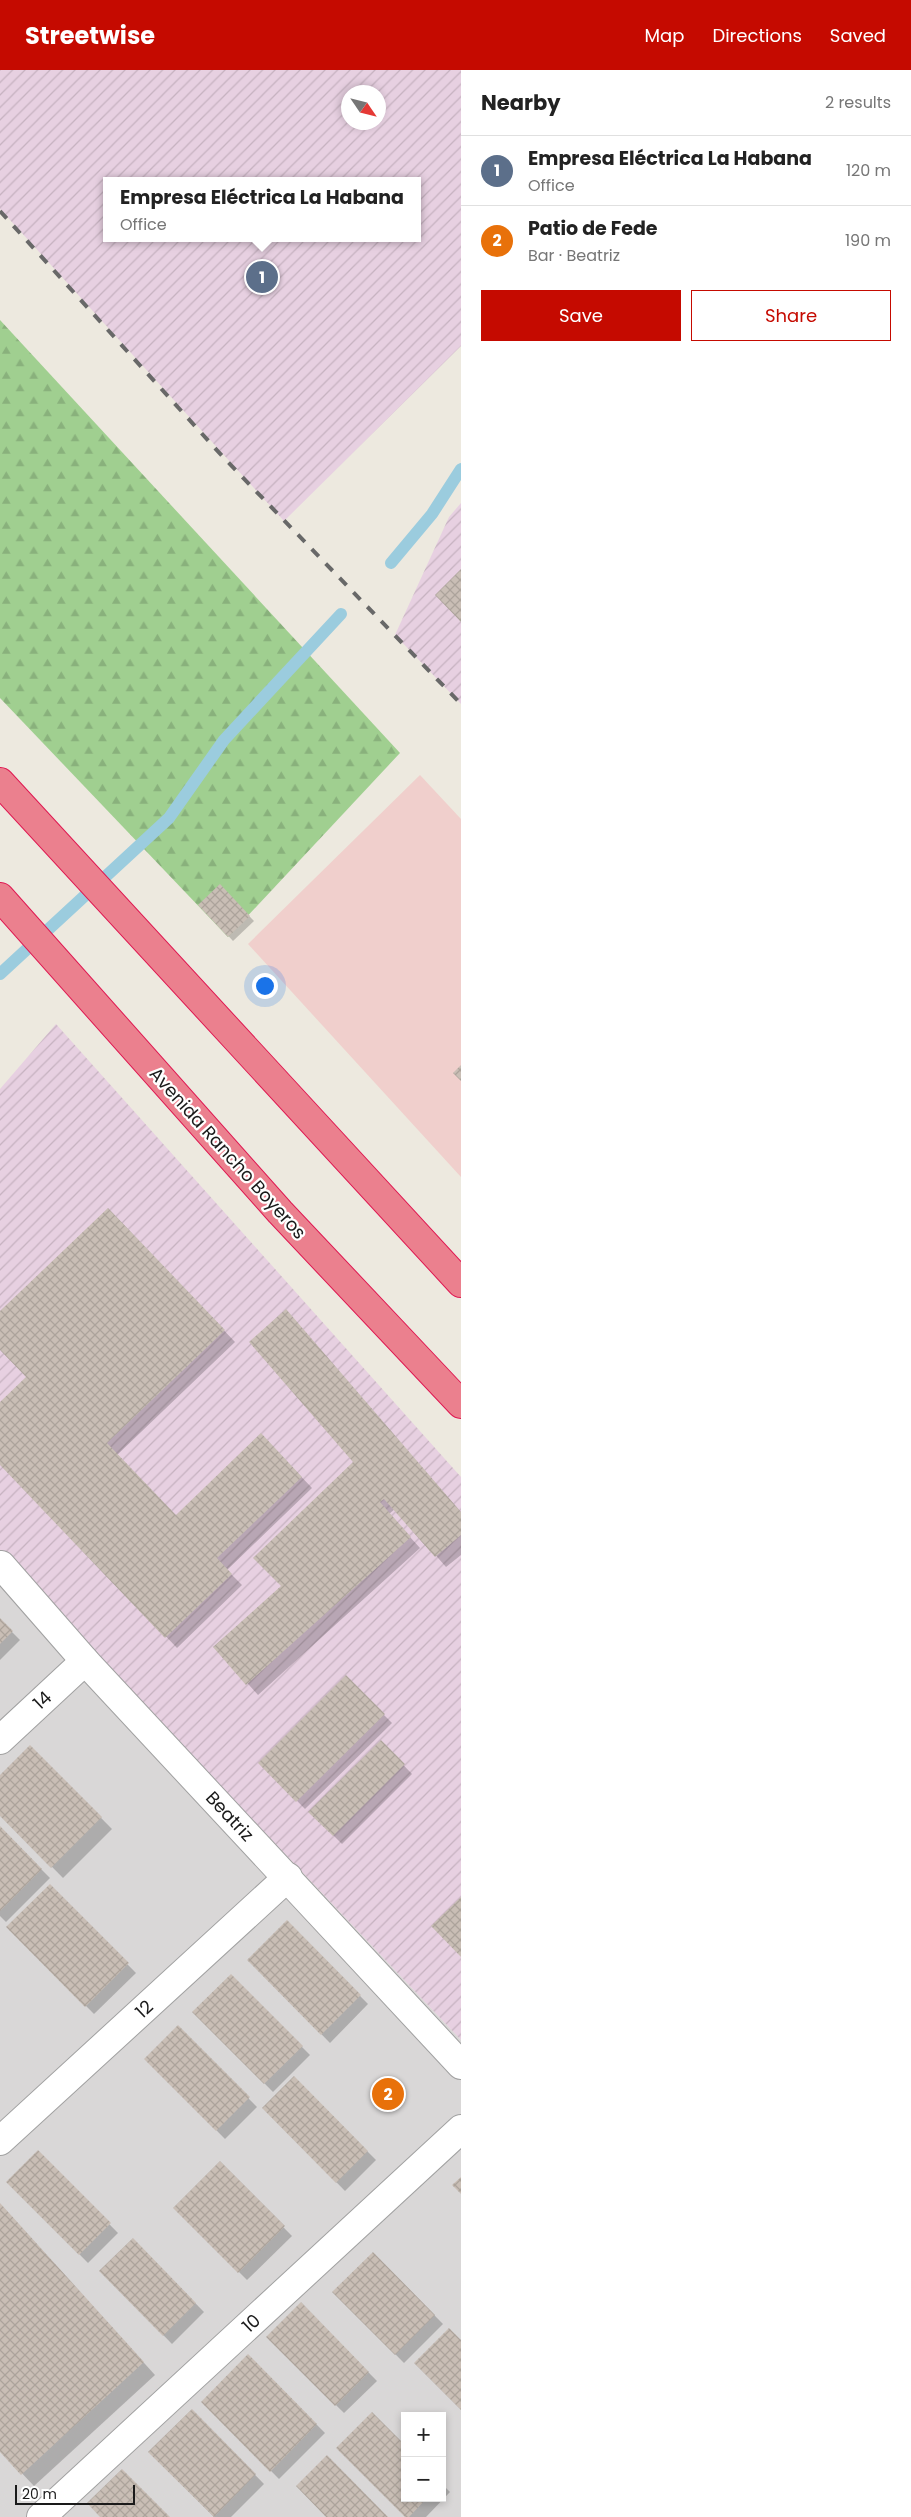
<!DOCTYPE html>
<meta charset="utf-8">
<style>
body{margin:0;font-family:Poppins,sans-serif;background:#f6f6f6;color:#222}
.controls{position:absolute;right:15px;bottom:15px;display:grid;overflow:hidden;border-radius:0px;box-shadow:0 2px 8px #0003}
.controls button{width:45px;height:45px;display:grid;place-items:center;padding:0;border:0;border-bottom:1px solid #e0e0e0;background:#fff;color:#222;font:25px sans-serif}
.compass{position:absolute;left:341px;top:15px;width:45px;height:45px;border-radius:50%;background:#fff;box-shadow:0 2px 8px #0003;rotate:125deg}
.scale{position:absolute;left:15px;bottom:12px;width:120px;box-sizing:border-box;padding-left:5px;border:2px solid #1a1a1a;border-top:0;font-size:14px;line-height:18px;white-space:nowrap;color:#1a1a1a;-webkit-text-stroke:4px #fff;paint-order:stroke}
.you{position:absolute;left:264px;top:915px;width:18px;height:18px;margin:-12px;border:4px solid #fff;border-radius:50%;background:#1a73e8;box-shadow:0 0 0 8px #1a73e833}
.badge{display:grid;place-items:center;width:32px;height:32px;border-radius:50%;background:#c50a00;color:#fff;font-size:16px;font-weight:700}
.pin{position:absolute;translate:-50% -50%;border:2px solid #fff;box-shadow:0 1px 5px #0006}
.popup{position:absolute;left:103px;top:107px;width:318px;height:65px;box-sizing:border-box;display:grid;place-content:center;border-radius:0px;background:#fff;filter:drop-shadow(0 1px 4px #0005);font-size:16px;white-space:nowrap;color:#767676}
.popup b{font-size:19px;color:#222}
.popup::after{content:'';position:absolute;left:50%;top:100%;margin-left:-10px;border:10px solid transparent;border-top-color:#fff}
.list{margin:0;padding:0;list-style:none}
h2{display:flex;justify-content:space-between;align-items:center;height:65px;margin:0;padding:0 20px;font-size:21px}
h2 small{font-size:16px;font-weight:400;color:#767676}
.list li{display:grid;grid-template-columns:32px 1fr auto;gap:15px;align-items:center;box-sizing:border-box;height:70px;padding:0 20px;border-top:1px solid #e0e0e0}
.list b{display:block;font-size:19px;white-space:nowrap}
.list p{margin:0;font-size:16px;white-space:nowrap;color:#767676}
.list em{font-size:16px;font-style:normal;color:#767676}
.actions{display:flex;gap:10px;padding:15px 20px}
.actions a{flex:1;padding:11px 0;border:1px solid #c50a00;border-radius:0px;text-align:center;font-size:18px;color:#c50a00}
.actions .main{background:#c50a00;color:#fff}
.map{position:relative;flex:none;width:461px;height:2447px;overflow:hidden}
header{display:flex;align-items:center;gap:30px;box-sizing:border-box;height:70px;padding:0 25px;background:#c50a00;color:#fff}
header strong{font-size:24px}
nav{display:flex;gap:28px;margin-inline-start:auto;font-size:18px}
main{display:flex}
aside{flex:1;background:#fff}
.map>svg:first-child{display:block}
.residential{fill:#d9d7d7;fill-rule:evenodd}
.commercial{fill:#f0cfcc}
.industrial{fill:url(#industrial-furrows);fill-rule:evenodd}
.forest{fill:url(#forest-firs)}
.shadow{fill:#0003}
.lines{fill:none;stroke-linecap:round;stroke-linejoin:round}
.stream{stroke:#9bccde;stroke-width:12}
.building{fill:url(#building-cross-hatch)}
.street-casing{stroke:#a1a1a1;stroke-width:30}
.highway-casing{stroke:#df1852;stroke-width:30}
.street{stroke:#fff;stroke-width:28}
.highway{stroke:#eb808e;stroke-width:28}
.rail{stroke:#686868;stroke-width:4;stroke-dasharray:10 10;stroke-linecap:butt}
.labels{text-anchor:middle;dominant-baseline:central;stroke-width:4.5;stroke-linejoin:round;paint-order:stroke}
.street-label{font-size:18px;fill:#1a1a1a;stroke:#fff}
</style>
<header>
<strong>Streetwise</strong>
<nav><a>Map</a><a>Directions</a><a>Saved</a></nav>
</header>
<main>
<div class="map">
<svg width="461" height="2447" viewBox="0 0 461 2447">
<defs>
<pattern id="industrial-furrows" width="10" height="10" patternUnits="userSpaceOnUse" patternTransform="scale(1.25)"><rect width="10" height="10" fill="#e7d0e1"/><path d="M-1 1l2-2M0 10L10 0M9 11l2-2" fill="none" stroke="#c6b2c0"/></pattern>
<pattern id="forest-firs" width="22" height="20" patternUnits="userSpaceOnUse" patternTransform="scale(1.25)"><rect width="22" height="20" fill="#a0cf90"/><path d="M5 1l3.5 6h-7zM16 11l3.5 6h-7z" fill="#89b17c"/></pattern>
<pattern id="building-cross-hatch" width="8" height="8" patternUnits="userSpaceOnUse" patternTransform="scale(1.25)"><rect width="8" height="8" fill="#c9beb5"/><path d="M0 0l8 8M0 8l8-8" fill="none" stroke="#aca39b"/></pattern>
</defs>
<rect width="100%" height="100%" fill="#ede9df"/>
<path class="residential" d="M0 1483 461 1970V2447H0ZM405 2346H442V2428H405Z"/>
<path class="commercial" d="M420 705 461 749V1107L248 874Z"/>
<g class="industrial">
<path d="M0 0H461V276L284 451 0 139ZM348 22H378V52H348ZM107 111H417V168H107Z"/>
<path d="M461 433V634L395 565 449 447Z"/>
<path d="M56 954 461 1407V1970L0 1483V1019Z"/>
</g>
<path class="forest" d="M0 250 400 683 228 867 0 628Z"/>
<g class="shadow">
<path d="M220 816 254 851 233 871 200 835Z"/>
<path d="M119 1150 235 1272 117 1385 176 1446 272 1376 312 1418 227 1500 242 1515 177 1578 0 1393V1334L28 1307 0 1278V1243Z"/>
<path d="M354 1392 461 1442V1485L446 1497 395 1439 389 1444 420 1478 258 1625 215 1577 282 1516Z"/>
<path d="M0 1550 20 1570 0 1590Z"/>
<path d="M346 1607 392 1653 305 1739 260 1693Z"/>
<path d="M381 1672 412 1704 342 1774 310 1742Z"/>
<path d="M30 1676 112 1759 63 1808 0 1744V1706Z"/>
<path d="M0 1758 50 1808 6 1852 0 1846Z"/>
<path d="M50 1816 136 1903 94 1944 8 1857Z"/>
<path d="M287 1852 368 1934 330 1973 249 1890Z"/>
<path d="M231 1906 310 1985 273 2022 194 1942Z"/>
<path d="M178 1957 257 2037 225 2069 146 1989Z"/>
<path d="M294 2008 376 2090 345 2121 264 2038Z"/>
<path d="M38 2082 118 2163 88 2193 8 2112Z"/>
<path d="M220 2093 292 2166 247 2210 175 2138Z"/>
<path d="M0 2134 155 2305 34 2416 0 2380Z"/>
<path d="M133 2170 204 2242 172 2274 101 2201Z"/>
<path d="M373 2183 443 2254 404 2293 334 2222Z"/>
<path d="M301 2234 377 2311 344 2343 267 2267Z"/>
<path d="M248 2286 325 2363 279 2409 203 2332Z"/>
<path d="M192 2341 264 2414 231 2447H214L150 2382Z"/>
<path d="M338 2378 405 2428H442V2414L450 2422 426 2447H407Z"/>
</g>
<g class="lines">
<g class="stream">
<path d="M391 493 432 444 461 399"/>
<path d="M0 904 169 748 224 670 341 544"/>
</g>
</g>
<g class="building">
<path d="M461 499V552L435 525Z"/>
<path d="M220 814 250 846 228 867 198 835Z"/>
<path d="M461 995V1011L453 1003Z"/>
<path d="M108 1138 225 1260 107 1373 176 1445 261 1363 302 1407 217 1488 232 1504 165 1568 0 1395V1332L26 1307 0 1280V1241Z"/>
<path d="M286 1239 461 1442V1465L435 1487 384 1429 380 1432 411 1467 246 1615 213 1577 281 1516 253 1488 353 1392 249 1272Z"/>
<path d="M0 1548 13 1561 0 1574Z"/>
<path d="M346 1605 385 1644 296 1732 258 1693Z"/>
<path d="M381 1670 405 1694 333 1766 308 1742Z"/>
<path d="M30 1675 102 1747 51 1798 0 1746V1705Z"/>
<path d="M0 1756 42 1799 0 1841Z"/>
<path d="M50 1814 129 1893 85 1937 6 1857Z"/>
<path d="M461 1827V1887L431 1856Z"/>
<path d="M287 1850 361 1925 321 1965 247 1890Z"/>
<path d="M231 1904 303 1976 264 2014 192 1942Z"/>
<path d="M178 1955 250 2027 216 2061 144 1989Z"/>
<path d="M294 2006 368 2081 336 2113 262 2038Z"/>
<path d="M38 2080 111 2153 79 2185 6 2112Z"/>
<path d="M220 2091 285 2156 238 2203 173 2138Z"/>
<path d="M461 2107V2124L452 2115Z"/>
<path d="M0 2133 144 2292 21 2405 0 2382Z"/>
<path d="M133 2168 196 2233 163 2266 99 2201Z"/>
<path d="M373 2182 435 2245 395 2285 332 2222Z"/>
<path d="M301 2232 369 2302 335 2336 266 2267Z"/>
<path d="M449 2258 461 2270V2340L414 2293Z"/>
<path d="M248 2284 317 2354 270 2402 201 2332Z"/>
<path d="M192 2339 256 2404 214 2447 148 2382Z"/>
<path d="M372 2342 405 2375V2428H427L409 2447H405L336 2378Z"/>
<path d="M327 2385 388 2447H326L296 2416Z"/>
<path d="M122 2399 170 2447H100L87 2433Z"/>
</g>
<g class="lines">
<g class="street-casing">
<g id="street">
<path d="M1 1495 85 1591 461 1995"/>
<path d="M0 1670 85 1591"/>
<path d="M0 2071 288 1807"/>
<path d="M41 2447 461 2059"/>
</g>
</g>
<g class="highway-casing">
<g id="highway">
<path d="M0 712 461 1213"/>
<path d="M0 827 280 1142 461 1334"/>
</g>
</g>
<use href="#street" class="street"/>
<use href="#highway" class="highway"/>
<path class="rail" d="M0 141 224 388 461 634"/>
</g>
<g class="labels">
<g class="street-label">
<text transform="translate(228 1083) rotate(48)">Avenida Rancho Boyeros</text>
<text transform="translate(42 1630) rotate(-43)">14</text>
<text transform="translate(230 1746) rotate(47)">Beatriz</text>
<text transform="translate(144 1939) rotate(-43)">12</text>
<text transform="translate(251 2253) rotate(-43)">10</text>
</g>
</g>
</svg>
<div class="controls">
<button>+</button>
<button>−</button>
</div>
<svg class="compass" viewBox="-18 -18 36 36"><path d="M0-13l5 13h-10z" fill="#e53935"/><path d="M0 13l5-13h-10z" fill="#767676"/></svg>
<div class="scale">20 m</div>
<div class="you"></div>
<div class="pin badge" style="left:262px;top:207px;background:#5c6f8a">1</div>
<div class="popup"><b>Empresa Eléctrica La Habana</b>Office</div>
<div class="pin badge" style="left:388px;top:2024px;background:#e8710a">2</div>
</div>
<aside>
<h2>Nearby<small>2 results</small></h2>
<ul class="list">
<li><span class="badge" style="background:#5c6f8a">1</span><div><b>Empresa Eléctrica La Habana</b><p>Office</p></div><em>120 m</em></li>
<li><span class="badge" style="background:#e8710a">2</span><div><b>Patio de Fede</b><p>Bar · Beatriz</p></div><em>190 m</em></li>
</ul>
<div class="actions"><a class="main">Save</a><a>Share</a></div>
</aside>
</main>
